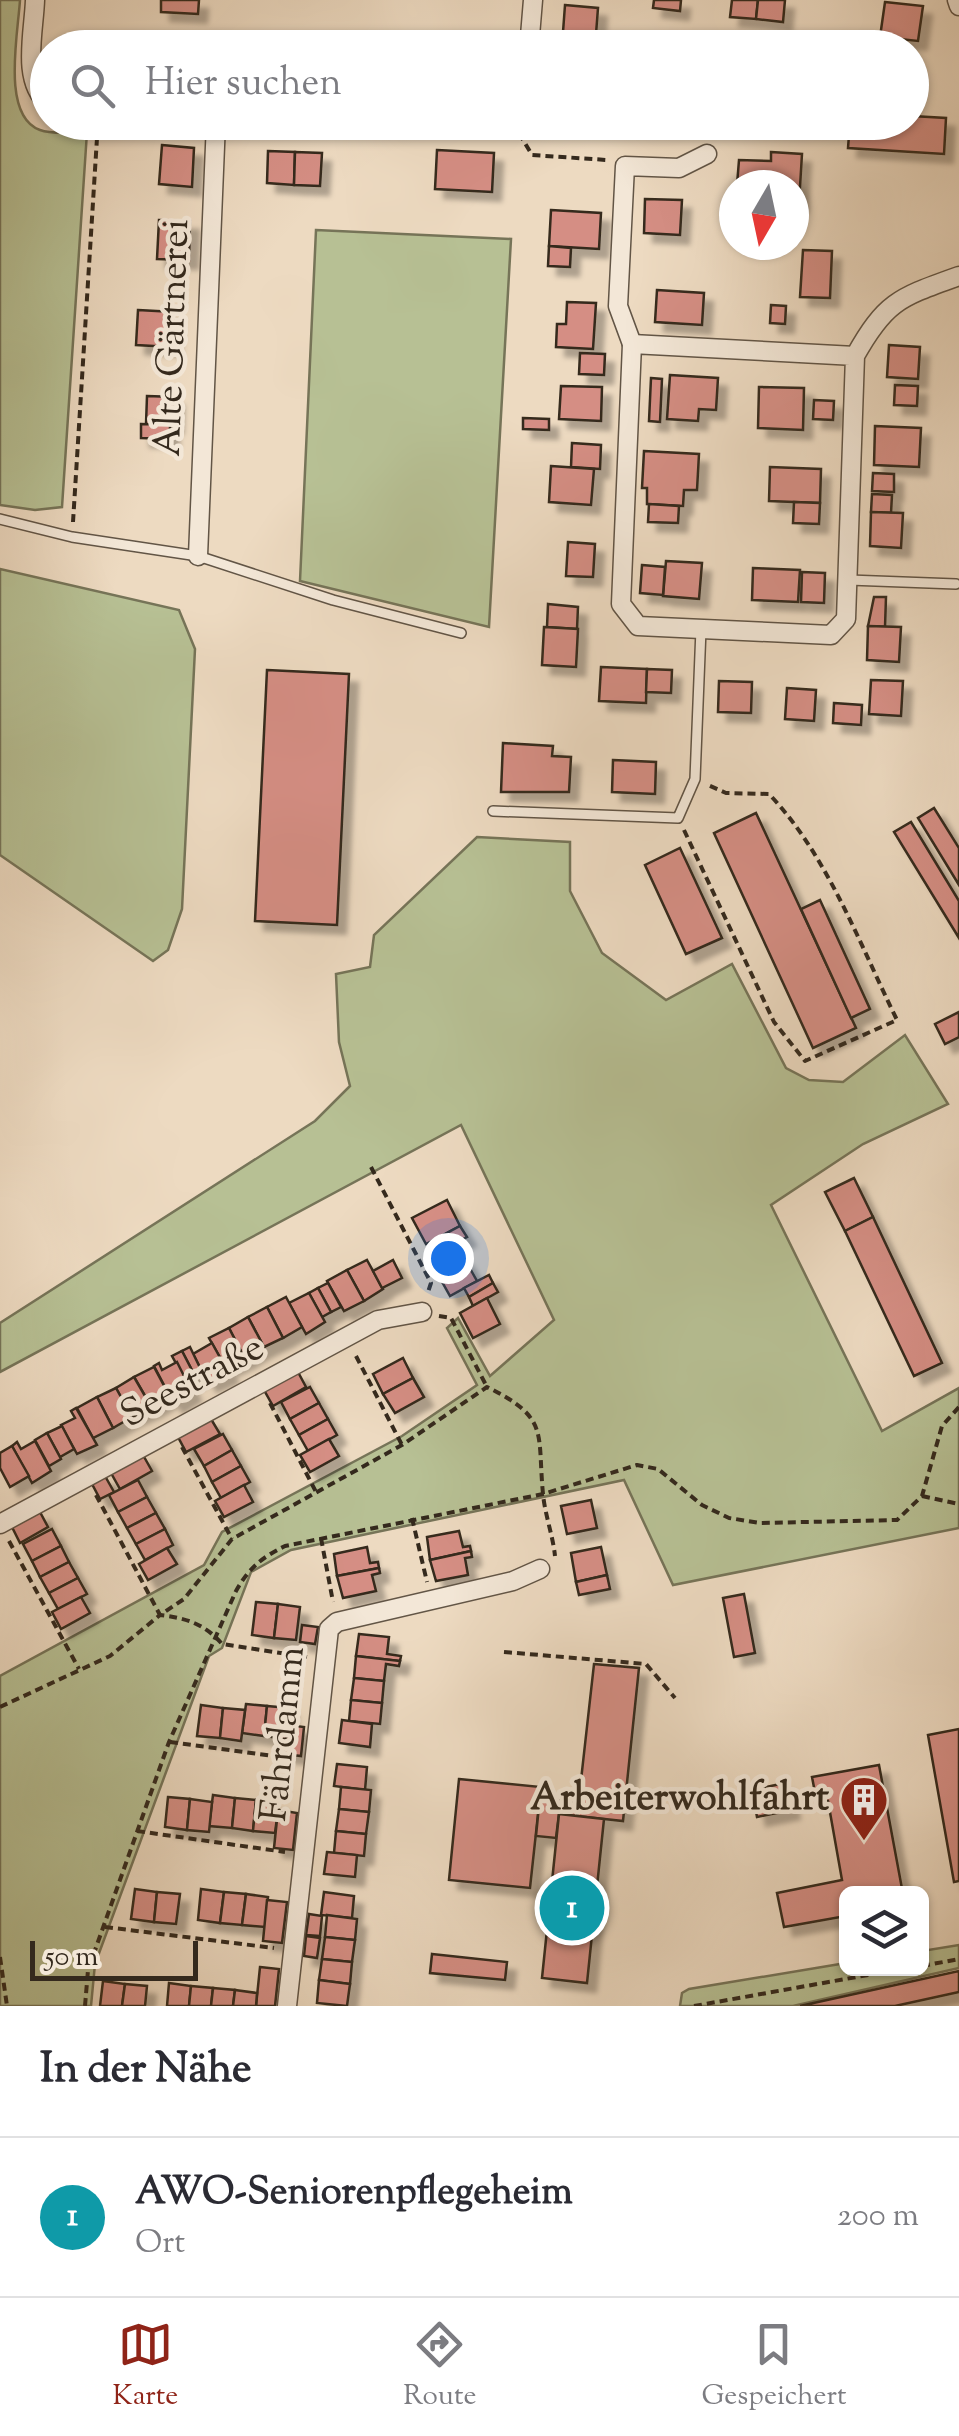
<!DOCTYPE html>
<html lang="de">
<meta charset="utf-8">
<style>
body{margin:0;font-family:"Sorts Mill Goudy",serif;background:#f2f2f3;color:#2b2b33}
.controls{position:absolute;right:30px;bottom:30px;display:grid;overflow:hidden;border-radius:15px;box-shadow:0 2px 8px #0004}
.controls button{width:90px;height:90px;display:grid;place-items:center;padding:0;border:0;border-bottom:2px solid #e1e1e2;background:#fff;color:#2b2b33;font:50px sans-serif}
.compass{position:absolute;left:719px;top:170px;width:90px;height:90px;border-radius:50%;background:#fff;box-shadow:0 2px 8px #0004;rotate:189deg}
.scale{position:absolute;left:30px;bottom:25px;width:168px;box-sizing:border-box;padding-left:10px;border:5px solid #34291d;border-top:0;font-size:28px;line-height:35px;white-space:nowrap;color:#34291d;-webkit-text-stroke:8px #f3e7d7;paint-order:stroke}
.you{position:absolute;left:448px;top:1258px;width:35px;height:35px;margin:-25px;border:8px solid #fff;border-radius:50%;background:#1a73e8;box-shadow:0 0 0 15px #1a73e833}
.badge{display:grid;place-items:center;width:65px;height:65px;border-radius:50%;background:#8f2418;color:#fff;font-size:32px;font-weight:700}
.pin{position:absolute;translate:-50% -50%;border:5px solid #fff;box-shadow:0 2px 10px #0006}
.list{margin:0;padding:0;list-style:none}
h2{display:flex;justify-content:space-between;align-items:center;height:130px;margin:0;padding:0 40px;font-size:42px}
h2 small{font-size:32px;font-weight:400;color:#7c7c81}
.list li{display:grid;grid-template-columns:65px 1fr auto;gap:30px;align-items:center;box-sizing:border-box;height:160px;padding:0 40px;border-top:2px solid #e1e1e2}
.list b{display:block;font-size:38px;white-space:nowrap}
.list p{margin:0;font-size:32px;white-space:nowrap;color:#7c7c81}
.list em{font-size:32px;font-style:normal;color:#7c7c81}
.icon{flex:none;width:55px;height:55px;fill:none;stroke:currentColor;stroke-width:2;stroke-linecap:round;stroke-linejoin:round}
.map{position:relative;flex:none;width:959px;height:2006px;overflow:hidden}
.search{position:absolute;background:#fff;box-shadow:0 2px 8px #0004;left:30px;right:30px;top:30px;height:110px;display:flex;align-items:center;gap:25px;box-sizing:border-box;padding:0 35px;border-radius:55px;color:#7c7c81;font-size:38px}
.sheet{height:290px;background:#fff}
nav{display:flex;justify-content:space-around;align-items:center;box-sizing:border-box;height:140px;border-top:2px solid #e1e1e2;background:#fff;font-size:28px;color:#7c7c81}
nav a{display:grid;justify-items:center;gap:5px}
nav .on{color:#8f2418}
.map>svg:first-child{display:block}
.green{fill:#b7c094;stroke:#767458;stroke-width:2.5}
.building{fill:#d58e84;stroke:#34291d;stroke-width:2.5;filter:url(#shadow)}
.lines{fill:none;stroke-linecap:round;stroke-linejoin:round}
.lane-casing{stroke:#625546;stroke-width:12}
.street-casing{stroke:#625546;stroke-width:21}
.path{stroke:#34291d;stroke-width:4;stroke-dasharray:8 5;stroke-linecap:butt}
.lane{stroke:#f3e7d7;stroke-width:9}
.street{stroke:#f3e7d7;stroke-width:18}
.labels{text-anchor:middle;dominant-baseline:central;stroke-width:9;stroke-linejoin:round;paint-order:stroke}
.street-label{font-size:38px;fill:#34291d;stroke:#f3e7d7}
.poi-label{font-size:38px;font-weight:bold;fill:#34291d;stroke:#f3e7d7;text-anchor:end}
</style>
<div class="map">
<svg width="959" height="2006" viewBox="0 0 959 2006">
<defs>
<filter id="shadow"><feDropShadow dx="9" dy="9" stdDeviation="2.5" flood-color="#0004"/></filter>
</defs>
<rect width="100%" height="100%" fill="#eddac1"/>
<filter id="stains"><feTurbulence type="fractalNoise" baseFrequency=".002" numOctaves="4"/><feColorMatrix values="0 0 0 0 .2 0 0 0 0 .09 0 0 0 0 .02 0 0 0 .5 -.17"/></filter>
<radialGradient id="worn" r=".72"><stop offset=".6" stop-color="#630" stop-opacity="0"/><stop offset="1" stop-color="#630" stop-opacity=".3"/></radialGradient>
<g class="green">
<path d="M0 0H20C18 34 1 116 40 130 53 135 73 132 87 132L62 507 35 510 0 505Z"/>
<path d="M316 230 511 239 489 627 300 581Z"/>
<path d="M0 569 179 610 195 649 182 909 168 950 153 961 0 855Z"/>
<path d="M477 837 570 842V891L602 953 666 1000 732 964 786 1068 809 1080 843 1082 905 1035 948 1104 863 1144 771 1205 882 1431 959 1388V1528L673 1585 624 1480 291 1550 251 1572 222 1648 209 1656 95 1964 91 2006H0V1676L204 1565 222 1532 402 1436 477 1385 447 1328 458 1318 490 1376 554 1320 461 1125 0 1372V1323L315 1121 350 1086 339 1042 336 974 370 967 374 935Z"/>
<path d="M959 1945V1968L793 2006H680L682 1993 689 1989 846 1963V1968H922V1951Z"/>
</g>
<g class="building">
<path d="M161 0H199L198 14 161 12Z"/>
<path d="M654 0H681L680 11 653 8Z"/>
<path d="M732 0H758L756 19 730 17Z"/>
<path d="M758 0H785L783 22 756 19Z"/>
<path d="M885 2 923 6 918 41 880 37Z"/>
<path d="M565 5 598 8 596 34 563 32Z"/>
<path d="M912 116 946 118 944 154 848 148 850 122H912Z"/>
<path d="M162 145 194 148 192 187 159 184Z"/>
<path d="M437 150 494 153 492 192 435 189Z"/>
<path d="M268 151 295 152 294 185 267 183Z"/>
<path d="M295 152 322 153 320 186 294 185Z"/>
<path d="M771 152 802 154 799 203H794V185H737L739 160 771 161Z"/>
<path d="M645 199 682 200 680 235 644 233Z"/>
<path d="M551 210 601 213 599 249 549 246Z"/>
<path d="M159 220 190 221 189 260 157 259Z"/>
<path d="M549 246 571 248 570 267 548 266Z"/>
<path d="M803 250 832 251 830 298 800 297Z"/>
<path d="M657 290 704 293 702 325 655 322Z"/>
<path d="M567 302 596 303 593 349 556 347 557 324H566Z"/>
<path d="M771 305 786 306 785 324 770 323Z"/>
<path d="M138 310 174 312 172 347 136 345Z"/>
<path d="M889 345 920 347 918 379 887 377Z"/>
<path d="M580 353 605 354 604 375 579 374Z"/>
<path d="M670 375 718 378 716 410 699 409 698 421 667 419Z"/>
<path d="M651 378 662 379 660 422 649 421Z"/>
<path d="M895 385 918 386 917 406 894 405Z"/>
<path d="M561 386 602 387 601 421 559 419Z"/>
<path d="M759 387 804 388 803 430 758 428Z"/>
<path d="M147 396 175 397 174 425 146 424Z"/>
<path d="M814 400 834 401 833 420 813 419Z"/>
<path d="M523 418 549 419V430L523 429Z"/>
<path d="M141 424 170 425V439L141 438Z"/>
<path d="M875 426 921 428 919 467 874 465Z"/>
<path d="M572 443 601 445 600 469 571 467Z"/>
<path d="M644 451 699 454 697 490H684L683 506 647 504V488H642Z"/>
<path d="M551 466 594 469 591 505 549 502Z"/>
<path d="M770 467 821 469 820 503 769 501Z"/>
<path d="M873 473 894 474V492L872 491Z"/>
<path d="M872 494 892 495 891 513 871 512Z"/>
<path d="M794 502 820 503 819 524 793 523Z"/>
<path d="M649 504 679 506 678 523 648 522Z"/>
<path d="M871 512 903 513 901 548 870 546Z"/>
<path d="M568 542 595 544 593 577 566 576Z"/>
<path d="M666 561 702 563 699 599 663 596Z"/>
<path d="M642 565 665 567 663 595 640 593Z"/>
<path d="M753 568 800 570 798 602 752 600Z"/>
<path d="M802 572 825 573 824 603 801 602Z"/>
<path d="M874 597H886L885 627 868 626Z"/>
<path d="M548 604 578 607 577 629 547 627Z"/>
<path d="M868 626 901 627 899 662 867 660Z"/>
<path d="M544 627 578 629 576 667 542 665Z"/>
<path d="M601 667 647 669 646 703 599 701Z"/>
<path d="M647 669 672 670 671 693 646 692Z"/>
<path d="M267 670 349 674 337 925 255 921Z"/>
<path d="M871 680 903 681 901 716 869 714Z"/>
<path d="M719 681 752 682 751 713 718 712Z"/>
<path d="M787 688 816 690 814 721 785 719Z"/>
<path d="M834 703 862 705 861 725 833 723Z"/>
<path d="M503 743 553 746 552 756 571 757 569 792H501Z"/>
<path d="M613 760 656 762 655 794 612 792Z"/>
<path d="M934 808 959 848V885L918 818Z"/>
<path d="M756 813 856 1028 813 1048 714 833Z"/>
<path d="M911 822 959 901V938L894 832Z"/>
<path d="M680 848 722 938 686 954 645 865Z"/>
<path d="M820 900 870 1009 851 1018 801 909Z"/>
<path d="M959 1012V1037L945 1044 935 1024Z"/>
<path d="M854 1178 873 1217 845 1231 825 1192Z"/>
<path d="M447 1200 460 1226 426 1244 412 1218Z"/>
<path d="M873 1217 942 1363 914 1376 845 1231Z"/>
<path d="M460 1226 467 1237 441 1251 434 1240Z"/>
<path d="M463 1256 477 1281 450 1296 436 1271Z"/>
<path d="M367 1260 383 1289 364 1301 347 1270Z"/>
<path d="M393 1260 402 1278 382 1288 373 1271Z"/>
<path d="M347 1270 364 1301 344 1311 327 1281Z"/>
<path d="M489 1275 493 1283 469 1297 464 1288Z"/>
<path d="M328 1283 341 1307 331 1312 318 1288Z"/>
<path d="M493 1283 498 1292 473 1306 469 1297Z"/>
<path d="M318 1288 331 1312 322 1317 309 1293Z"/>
<path d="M309 1293 325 1322 306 1334 289 1303Z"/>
<path d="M286 1297 302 1327 283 1338 267 1307Z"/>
<path d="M487 1298 500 1324 473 1338 460 1313Z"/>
<path d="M267 1307 283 1338 264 1347 248 1317Z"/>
<path d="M248 1317 264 1347 245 1359 229 1328Z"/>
<path d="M229 1328 245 1359 226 1368 209 1338Z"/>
<path d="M212 1343 229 1374 208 1383 193 1354Z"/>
<path d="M190 1347 203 1374 196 1378 182 1351Z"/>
<path d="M182 1351 196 1378 187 1383 172 1356Z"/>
<path d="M403 1358 413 1378 383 1394 373 1374Z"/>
<path d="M177 1362 192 1392 174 1404 154 1366 159 1363 162 1370Z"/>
<path d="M154 1367 170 1397 152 1408 134 1377Z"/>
<path d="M298 1372 306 1387 273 1406 264 1390Z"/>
<path d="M134 1377 152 1408 132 1417 116 1388Z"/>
<path d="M413 1378 424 1397 395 1413 383 1394Z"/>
<path d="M310 1387 319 1403 290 1419 281 1402Z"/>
<path d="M116 1388 132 1417 113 1428 97 1397Z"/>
<path d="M97 1397 113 1428 93 1438 77 1408Z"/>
<path d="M319 1403 328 1419 299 1435 290 1419Z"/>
<path d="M76 1408 97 1445 77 1454 61 1425 75 1418 71 1411Z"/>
<path d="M211 1419 220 1434 186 1452 178 1437Z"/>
<path d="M328 1419 337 1435 308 1451 299 1435Z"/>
<path d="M62 1426 74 1449 60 1457 47 1433Z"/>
<path d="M47 1433 61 1459 49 1466 35 1440Z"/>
<path d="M223 1434 232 1450 204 1466 194 1449Z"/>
<path d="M329 1439 339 1456 310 1472 300 1455Z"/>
<path d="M35 1441 51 1471 32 1483 12 1446 17 1442 21 1449Z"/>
<path d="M12 1446 29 1476 10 1487 0 1468V1453Z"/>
<path d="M232 1450 241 1466 212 1482 204 1466Z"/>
<path d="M143 1455 152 1471 120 1489 111 1473Z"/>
<path d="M241 1466 250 1482 221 1498 212 1482Z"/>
<path d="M105 1476 114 1492 100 1499 92 1484Z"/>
<path d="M138 1480 147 1497 118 1512 109 1495Z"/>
<path d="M244 1485 253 1502 224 1517 215 1501Z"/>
<path d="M147 1497 156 1513 127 1528 118 1512Z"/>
<path d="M591 1500 597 1528 567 1534 561 1506Z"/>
<path d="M40 1512 48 1527 20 1543 12 1527Z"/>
<path d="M156 1513 165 1529 136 1544 127 1528Z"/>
<path d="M52 1529 61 1546 32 1561 23 1544Z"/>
<path d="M165 1529 173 1545 145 1560 136 1544Z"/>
<path d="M459 1531 463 1547 470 1546 471 1551 430 1560 427 1537Z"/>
<path d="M61 1546 69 1562 40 1577 32 1561Z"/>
<path d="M367 1547 370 1563 378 1562 379 1568 337 1576 334 1554Z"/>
<path d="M601 1547 607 1575 576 1582 571 1553Z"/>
<path d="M167 1548 177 1564 148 1580 139 1564Z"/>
<path d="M471 1551 472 1557 465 1558 468 1575 436 1581 430 1560Z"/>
<path d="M69 1562 78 1578 49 1593 40 1577Z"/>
<path d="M379 1568 380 1573 372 1575 376 1591 343 1598 337 1576Z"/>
<path d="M607 1575 610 1589 579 1595 576 1582Z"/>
<path d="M78 1578 87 1594 58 1609 49 1593Z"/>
<path d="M744 1594 755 1653 734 1657 723 1598Z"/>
<path d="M81 1597 90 1613 61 1629 52 1612Z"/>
<path d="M256 1602 278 1604 274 1638 252 1635Z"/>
<path d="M278 1604 300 1607 296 1640 274 1638Z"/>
<path d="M302 1625 318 1627 315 1644 300 1642Z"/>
<path d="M359 1634 389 1637 387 1654 401 1656 400 1661 356 1656Z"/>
<path d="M356 1656 400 1661 399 1666 386 1664 384 1681 354 1678Z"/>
<path d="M594 1664 639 1668 623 1821 577 1816Z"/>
<path d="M354 1678 384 1681 382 1703 351 1700Z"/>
<path d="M351 1700 382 1703 380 1724 349 1721Z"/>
<path d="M246 1704 267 1706 264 1736 242 1733Z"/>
<path d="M201 1705 223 1708 220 1738 197 1736Z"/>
<path d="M267 1706 289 1708 286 1739 264 1736Z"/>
<path d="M223 1708 245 1710 241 1741 220 1738Z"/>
<path d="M342 1720 372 1724 370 1747 339 1743Z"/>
<path d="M288 1725 304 1727 301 1756 284 1754Z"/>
<path d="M959 1729V1881L954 1882 928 1735Z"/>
<path d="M337 1764 367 1767 365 1790 334 1786Z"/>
<path d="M879 1765 903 1894H846V1916L784 1927 777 1893 842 1880 828 1801 817 1803 812 1777Z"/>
<path d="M459 1779 541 1787 530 1888 449 1880Z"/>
<path d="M785 1783 791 1810 757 1817 752 1790Z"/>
<path d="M341 1787 371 1790 369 1812 339 1809Z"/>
<path d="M213 1795 235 1798 232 1828 209 1826Z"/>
<path d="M540 1796 579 1803 577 1816 559 1814 556 1838 536 1836Z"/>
<path d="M168 1797 190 1799 187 1830 165 1827Z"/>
<path d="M235 1798 256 1800 253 1831 232 1828Z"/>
<path d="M190 1799 212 1802 209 1832 187 1830Z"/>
<path d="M256 1800 279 1803 275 1833 253 1831Z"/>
<path d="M339 1809 369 1812 366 1834 336 1831Z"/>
<path d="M278 1810 297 1813 293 1850 274 1848Z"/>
<path d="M559 1814 604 1819 587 1983 542 1978Z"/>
<path d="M336 1831 366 1834 364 1856 334 1853Z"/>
<path d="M327 1852 357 1855 355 1877 324 1874Z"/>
<path d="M135 1889 157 1892 154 1922 131 1919Z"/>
<path d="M201 1889 224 1892 220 1923 198 1920Z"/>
<path d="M157 1892 180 1894 176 1924 154 1922Z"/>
<path d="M224 1892 246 1894 242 1925 220 1923Z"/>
<path d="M324 1892 354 1896 352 1918 321 1915Z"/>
<path d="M246 1894 268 1897 265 1927 242 1925Z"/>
<path d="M267 1900 287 1902 282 1943 263 1941Z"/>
<path d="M309 1914 322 1916 320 1936 306 1935Z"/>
<path d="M327 1915 357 1919 355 1940 325 1937Z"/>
<path d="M306 1936 320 1938 317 1958 304 1956Z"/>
<path d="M325 1937 355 1940 352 1962 322 1959Z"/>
<path d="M432 1954 507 1962 505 1980 430 1973Z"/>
<path d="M322 1959 352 1962 350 1984 319 1980Z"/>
<path d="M260 1967 279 1969 275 2006H256Z"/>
<path d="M959 1971V1992L895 2006H800Z"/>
<path d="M319 1980 350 1984 347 2006 317 2003Z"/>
<path d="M103 1981 125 1984 122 2006H100Z"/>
<path d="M169 1983 191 1986 189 2006H167Z"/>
<path d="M125 1984 147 1986 145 2006H122Z"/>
<path d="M191 1986 213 1988 211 2006H189Z"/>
<path d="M213 1988 235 1990 233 2006H211Z"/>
<path d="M235 1990 257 1993 256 2006H233Z"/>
</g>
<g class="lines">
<g class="lane-casing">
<g id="lane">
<path d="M0 519 72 537 198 556 333 600 461 633"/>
<path d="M849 580 956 584"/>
<path d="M493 811 678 818 695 779 701 629"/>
</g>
</g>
<g class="street-casing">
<g id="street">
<path d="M35 0C34 32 21 81 48 103"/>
<path d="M957 0 959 6"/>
<path d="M529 48 533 0"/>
<path d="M366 122 486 129 506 122"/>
<path d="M632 344 618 306 625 166 679 168 707 154"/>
<path d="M855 356 632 344 621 604 638 626 831 635 846 619 855 356C886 300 901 297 959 276"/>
<path d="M198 556 216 122"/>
<path d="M0 1524 378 1320 422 1312"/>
<path d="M287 2006 329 1629 337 1622 513 1581 540 1569"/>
</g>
</g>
<g class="path">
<path d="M519 133 532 155 607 160"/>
<path d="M73 522 98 122"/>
<path d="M684 830 774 1022 805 1061 897 1020C859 943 828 856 769 794L726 793 708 785"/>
<path d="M371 1167 431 1283 428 1292"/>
<path d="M439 1316 451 1318 487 1387"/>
<path d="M356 1356 402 1445"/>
<path d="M270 1403 316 1492"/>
<path d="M182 1447 232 1539"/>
<path d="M96 1495 160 1615 184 1599 232 1539 402 1445 487 1387C550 1418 537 1432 543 1494 545 1515 553 1536 555 1556"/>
<path d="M922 1496 959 1504"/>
<path d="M412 1518 427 1582"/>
<path d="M321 1538 333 1602"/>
<path d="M9 1541 79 1669"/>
<path d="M504 1652 646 1664 675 1698"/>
<path d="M0 1707 110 1656 160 1615C186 1618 205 1624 222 1644L307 1657"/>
<path d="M170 1742 295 1759"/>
<path d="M137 1831 285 1852"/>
<path d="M105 1927 274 1948"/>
<path d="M0 1957 7 2006"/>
<path d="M922 1966 959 1959"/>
<path d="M85 2006 88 1970 169 1742 236 1591C249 1568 261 1558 285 1546L543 1494 637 1465 658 1469 702 1505 729 1518 760 1523 897 1520 922 1496 942 1426 959 1407"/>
<path d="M694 2006 907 1968"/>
</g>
<use href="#lane" class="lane"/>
<use href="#street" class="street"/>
</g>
<defs>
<g id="building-pin" transform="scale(2.5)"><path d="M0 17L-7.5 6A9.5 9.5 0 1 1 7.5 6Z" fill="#8f2418" stroke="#f3e7d7"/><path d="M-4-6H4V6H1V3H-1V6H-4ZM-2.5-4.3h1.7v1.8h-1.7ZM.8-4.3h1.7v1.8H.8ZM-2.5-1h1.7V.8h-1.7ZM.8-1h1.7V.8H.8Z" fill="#fff"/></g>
</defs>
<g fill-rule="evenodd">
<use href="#building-pin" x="864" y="1800"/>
</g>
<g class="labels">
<g class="street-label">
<text transform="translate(174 338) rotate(-88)">Alte Gärtnerei</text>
<text transform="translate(193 1383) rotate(-28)">Seestraße</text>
<text transform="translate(285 1734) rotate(-84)">Fährdamm</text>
</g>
<g class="poi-label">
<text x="829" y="1800">Arbeiterwohlfahrt</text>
</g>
</g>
<rect width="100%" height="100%" filter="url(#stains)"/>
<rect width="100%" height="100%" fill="url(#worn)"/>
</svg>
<div class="controls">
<button><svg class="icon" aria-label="layers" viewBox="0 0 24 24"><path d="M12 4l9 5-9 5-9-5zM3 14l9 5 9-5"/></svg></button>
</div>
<svg class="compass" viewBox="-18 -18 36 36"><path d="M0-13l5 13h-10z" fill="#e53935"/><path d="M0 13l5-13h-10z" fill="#7c7c81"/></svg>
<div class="scale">50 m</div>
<div class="you"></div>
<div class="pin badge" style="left:572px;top:1908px;background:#0f9aa8">1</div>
<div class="search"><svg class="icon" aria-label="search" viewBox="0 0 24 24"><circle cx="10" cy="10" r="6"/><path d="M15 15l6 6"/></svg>Hier suchen</div>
</div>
<section class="sheet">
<h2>In der Nähe<small></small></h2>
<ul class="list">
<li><span class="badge" style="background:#0f9aa8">1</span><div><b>AWO-Seniorenpflegeheim</b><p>Ort</p></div><em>200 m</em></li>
</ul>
</section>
<nav>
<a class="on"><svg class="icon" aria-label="map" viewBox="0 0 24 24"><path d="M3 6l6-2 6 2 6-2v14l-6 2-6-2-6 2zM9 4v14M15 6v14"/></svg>Karte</a>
<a><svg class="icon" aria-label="directions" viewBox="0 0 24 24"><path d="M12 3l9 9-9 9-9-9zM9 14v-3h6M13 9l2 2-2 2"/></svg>Route</a>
<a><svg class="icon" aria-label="saved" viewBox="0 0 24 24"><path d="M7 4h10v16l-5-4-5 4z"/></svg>Gespeichert</a>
</nav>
